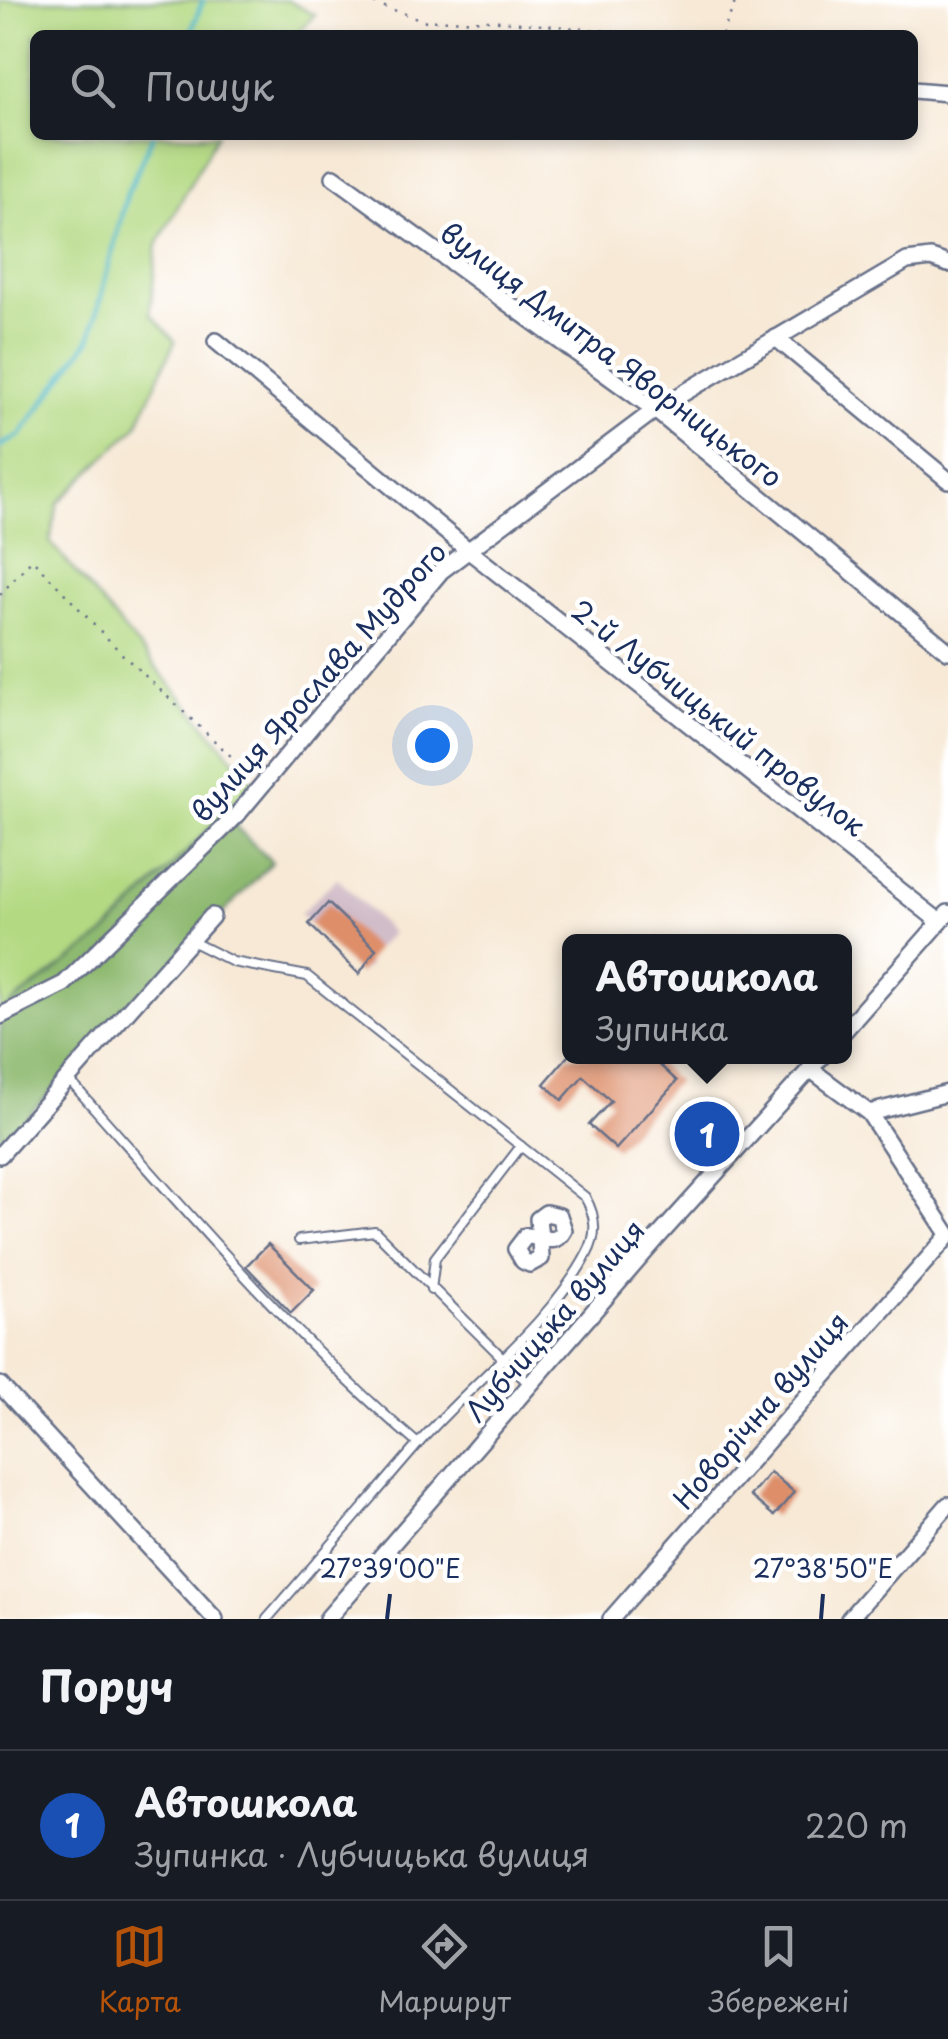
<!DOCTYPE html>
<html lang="uk">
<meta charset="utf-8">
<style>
body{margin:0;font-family:"Playpen Sans",sans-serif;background:#20242c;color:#f1f3f6}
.you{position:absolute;left:432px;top:745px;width:35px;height:35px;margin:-25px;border:8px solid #fff;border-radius:50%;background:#1a73e8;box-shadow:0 0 0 15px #1a73e833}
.badge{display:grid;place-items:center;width:65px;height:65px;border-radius:50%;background:#b45309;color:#fff;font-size:32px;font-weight:700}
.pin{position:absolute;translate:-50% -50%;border:5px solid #fff;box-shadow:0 2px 10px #0006}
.popup{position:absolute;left:562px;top:934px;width:290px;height:130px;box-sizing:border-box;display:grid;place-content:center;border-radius:15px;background:#171b24;filter:drop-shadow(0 2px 8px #0005);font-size:32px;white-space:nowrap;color:#9ea1a6}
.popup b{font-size:38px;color:#f1f3f6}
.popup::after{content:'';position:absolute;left:50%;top:100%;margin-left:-20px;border:20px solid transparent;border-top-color:#171b24}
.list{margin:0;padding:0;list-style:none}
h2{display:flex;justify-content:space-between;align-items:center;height:130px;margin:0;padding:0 40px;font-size:42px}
h2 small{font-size:32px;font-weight:400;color:#9ea1a6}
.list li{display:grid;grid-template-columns:65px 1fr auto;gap:30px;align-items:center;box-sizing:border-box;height:150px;padding:0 40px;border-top:2px solid #363941}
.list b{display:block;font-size:38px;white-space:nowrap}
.list p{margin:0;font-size:32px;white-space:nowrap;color:#9ea1a6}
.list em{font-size:32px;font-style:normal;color:#9ea1a6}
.icon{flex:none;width:55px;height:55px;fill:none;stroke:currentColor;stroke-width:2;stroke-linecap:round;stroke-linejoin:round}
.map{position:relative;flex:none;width:948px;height:1619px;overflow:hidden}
.search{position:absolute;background:#171b24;box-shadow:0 5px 15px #0003;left:30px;right:30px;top:30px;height:110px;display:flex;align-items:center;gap:25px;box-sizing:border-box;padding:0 35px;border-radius:15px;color:#9ea1a6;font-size:38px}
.sheet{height:280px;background:#171b24}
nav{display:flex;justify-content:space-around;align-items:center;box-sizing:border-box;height:140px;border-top:2px solid #363941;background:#171b24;font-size:28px;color:#9ea1a6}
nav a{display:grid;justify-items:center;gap:5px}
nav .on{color:#b45309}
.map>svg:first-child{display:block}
.industrial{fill:#d1bdc9}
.green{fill:#b3d982;stroke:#678470;stroke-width:2.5}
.forest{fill:#8eb970;stroke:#547467;stroke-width:2.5}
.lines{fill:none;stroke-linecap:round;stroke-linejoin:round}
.stream{stroke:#47b5c3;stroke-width:5}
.building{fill:#de8f6a}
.service-casing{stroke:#687088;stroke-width:12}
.minor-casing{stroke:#687088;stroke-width:20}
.path{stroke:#687088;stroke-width:2.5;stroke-dasharray:2.5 8;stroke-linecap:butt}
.service{stroke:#fff;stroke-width:8}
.minor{stroke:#fff;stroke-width:15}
.ticks{fill:none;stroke:#1b2f5e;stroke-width:4}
.labels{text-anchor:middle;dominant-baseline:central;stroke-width:9;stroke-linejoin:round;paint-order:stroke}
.street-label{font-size:28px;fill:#1b2f5e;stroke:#fff}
.ticks-label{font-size:25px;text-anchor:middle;fill:#1b2f5e;stroke:#fff;stroke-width:9;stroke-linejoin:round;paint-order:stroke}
</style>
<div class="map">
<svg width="948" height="1619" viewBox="0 0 948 1619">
<rect width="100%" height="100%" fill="#fff"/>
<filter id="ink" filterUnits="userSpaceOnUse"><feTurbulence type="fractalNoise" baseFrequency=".01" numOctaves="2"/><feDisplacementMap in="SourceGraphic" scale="20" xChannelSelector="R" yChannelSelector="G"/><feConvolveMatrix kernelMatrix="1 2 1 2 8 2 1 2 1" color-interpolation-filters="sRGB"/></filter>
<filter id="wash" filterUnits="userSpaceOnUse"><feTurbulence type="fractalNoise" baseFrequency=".0048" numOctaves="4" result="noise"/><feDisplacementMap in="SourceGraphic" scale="40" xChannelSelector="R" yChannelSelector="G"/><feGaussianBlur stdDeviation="2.25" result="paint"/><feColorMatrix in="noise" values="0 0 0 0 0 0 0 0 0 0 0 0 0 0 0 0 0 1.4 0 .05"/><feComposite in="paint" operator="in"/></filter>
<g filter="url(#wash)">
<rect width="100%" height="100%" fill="#f7e9d6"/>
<path class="industrial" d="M337 878 392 933 365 960 369 965 359 974 300 914Z"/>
<path class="green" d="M0 0H287L315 15 296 35H35V135H217L157 245 150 313 175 341 137 426 58 503 50 542 254 783 104 935 0 1012Z"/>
<path class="forest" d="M230 809 238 829 272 862 0 1145V1012L104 935Z"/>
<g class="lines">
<g class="stream">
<path d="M190 35 203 0"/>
<path d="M0 446 20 435 90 339 127 194 153 135"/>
</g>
</g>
<g id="blocks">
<g class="building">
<path d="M328 903 376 949 359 974 309 924Z"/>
<path d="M568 1056H650L677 1081 616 1149 589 1125 611 1101 583 1076 562 1100 544 1084Z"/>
<path d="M268 1244 314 1290 291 1313 246 1266Z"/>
<path d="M770 1472 794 1492 774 1516 750 1496Z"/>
</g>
</g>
</g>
<g filter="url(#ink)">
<use href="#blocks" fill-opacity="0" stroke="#687088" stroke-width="2.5"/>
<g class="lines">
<g class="service-casing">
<g id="service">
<path d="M191 941 233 962 307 976 585 1197C596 1216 598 1234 587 1254 549 1326 471 1383 418 1444 368 1502 318 1561 267 1619"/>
<path d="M70 1081C182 1206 290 1335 418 1444"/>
<path d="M299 1240 375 1231 530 1385"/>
<path d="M431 1290 435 1258 521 1146"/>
</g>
</g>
<g class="minor-casing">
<g id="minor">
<path d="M913 90 948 93"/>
<path d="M334 177 655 410 948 651"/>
<path d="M776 338 948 480"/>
<path d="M216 341 468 550 940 922"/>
<path d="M0 1016 64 984 237 815 441 571 655 410 907 261 931 258 948 264"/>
<path d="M844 1031 948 913"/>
<path d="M810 1069 869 1113 948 1234"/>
<path d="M869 1113 948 1093"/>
<path d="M0 1155 212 916"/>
<path d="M540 1238 538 1219 546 1213 559 1216 564 1230C555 1248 541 1235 526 1236L516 1249 523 1261 530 1264 541 1258 540 1240"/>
<path d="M0 1385 215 1619"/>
<path d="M327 1619 657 1238 822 1056"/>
<path d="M611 1619 948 1236"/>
<path d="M849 1619 948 1505"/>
</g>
</g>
<g class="path">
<path d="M364 0 426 21 490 20 648 35"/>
<path d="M722 35 736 0"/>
<path d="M0 595 32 559 124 656 250 774"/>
</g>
<use href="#service" class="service"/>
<use href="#minor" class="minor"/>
</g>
</g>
<path class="ticks" d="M387 1619 390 1594M821 1619 823 1594"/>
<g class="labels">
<g class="street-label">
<text transform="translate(612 354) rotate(37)">вулиця Дмитра Яворницького</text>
<text transform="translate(318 681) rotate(-48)">вулиця Ярослава Мудрого</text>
<text transform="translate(719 717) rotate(38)">2-й Лубчицький провулок</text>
<text transform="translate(554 1320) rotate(-49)">Лубчицька вулиця</text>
<text transform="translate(760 1410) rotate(-49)">Новорічна вулиця</text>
</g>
</g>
<g class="ticks-label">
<text x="390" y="1578">27°39'00"E</text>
<text x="823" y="1578">27°38'50"E</text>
</g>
</svg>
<div class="you"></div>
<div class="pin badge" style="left:707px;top:1134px;background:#1a4fb4">1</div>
<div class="popup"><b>Автошкола</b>Зупинка</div>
<div class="search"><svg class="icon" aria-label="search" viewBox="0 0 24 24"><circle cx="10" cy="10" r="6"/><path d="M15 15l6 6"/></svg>Пошук</div>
</div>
<section class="sheet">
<h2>Поруч<small></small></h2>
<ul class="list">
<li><span class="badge" style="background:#1a4fb4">1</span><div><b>Автошкола</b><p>Зупинка · Лубчицька вулиця</p></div><em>220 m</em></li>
</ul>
</section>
<nav>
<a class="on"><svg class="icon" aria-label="map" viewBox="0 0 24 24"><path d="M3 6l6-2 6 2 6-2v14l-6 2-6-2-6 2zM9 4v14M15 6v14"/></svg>Карта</a>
<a><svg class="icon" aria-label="directions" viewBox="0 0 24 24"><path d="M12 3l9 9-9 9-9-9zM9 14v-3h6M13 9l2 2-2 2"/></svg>Маршрут</a>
<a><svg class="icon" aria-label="saved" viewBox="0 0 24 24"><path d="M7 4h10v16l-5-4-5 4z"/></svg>Збережені</a>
</nav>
